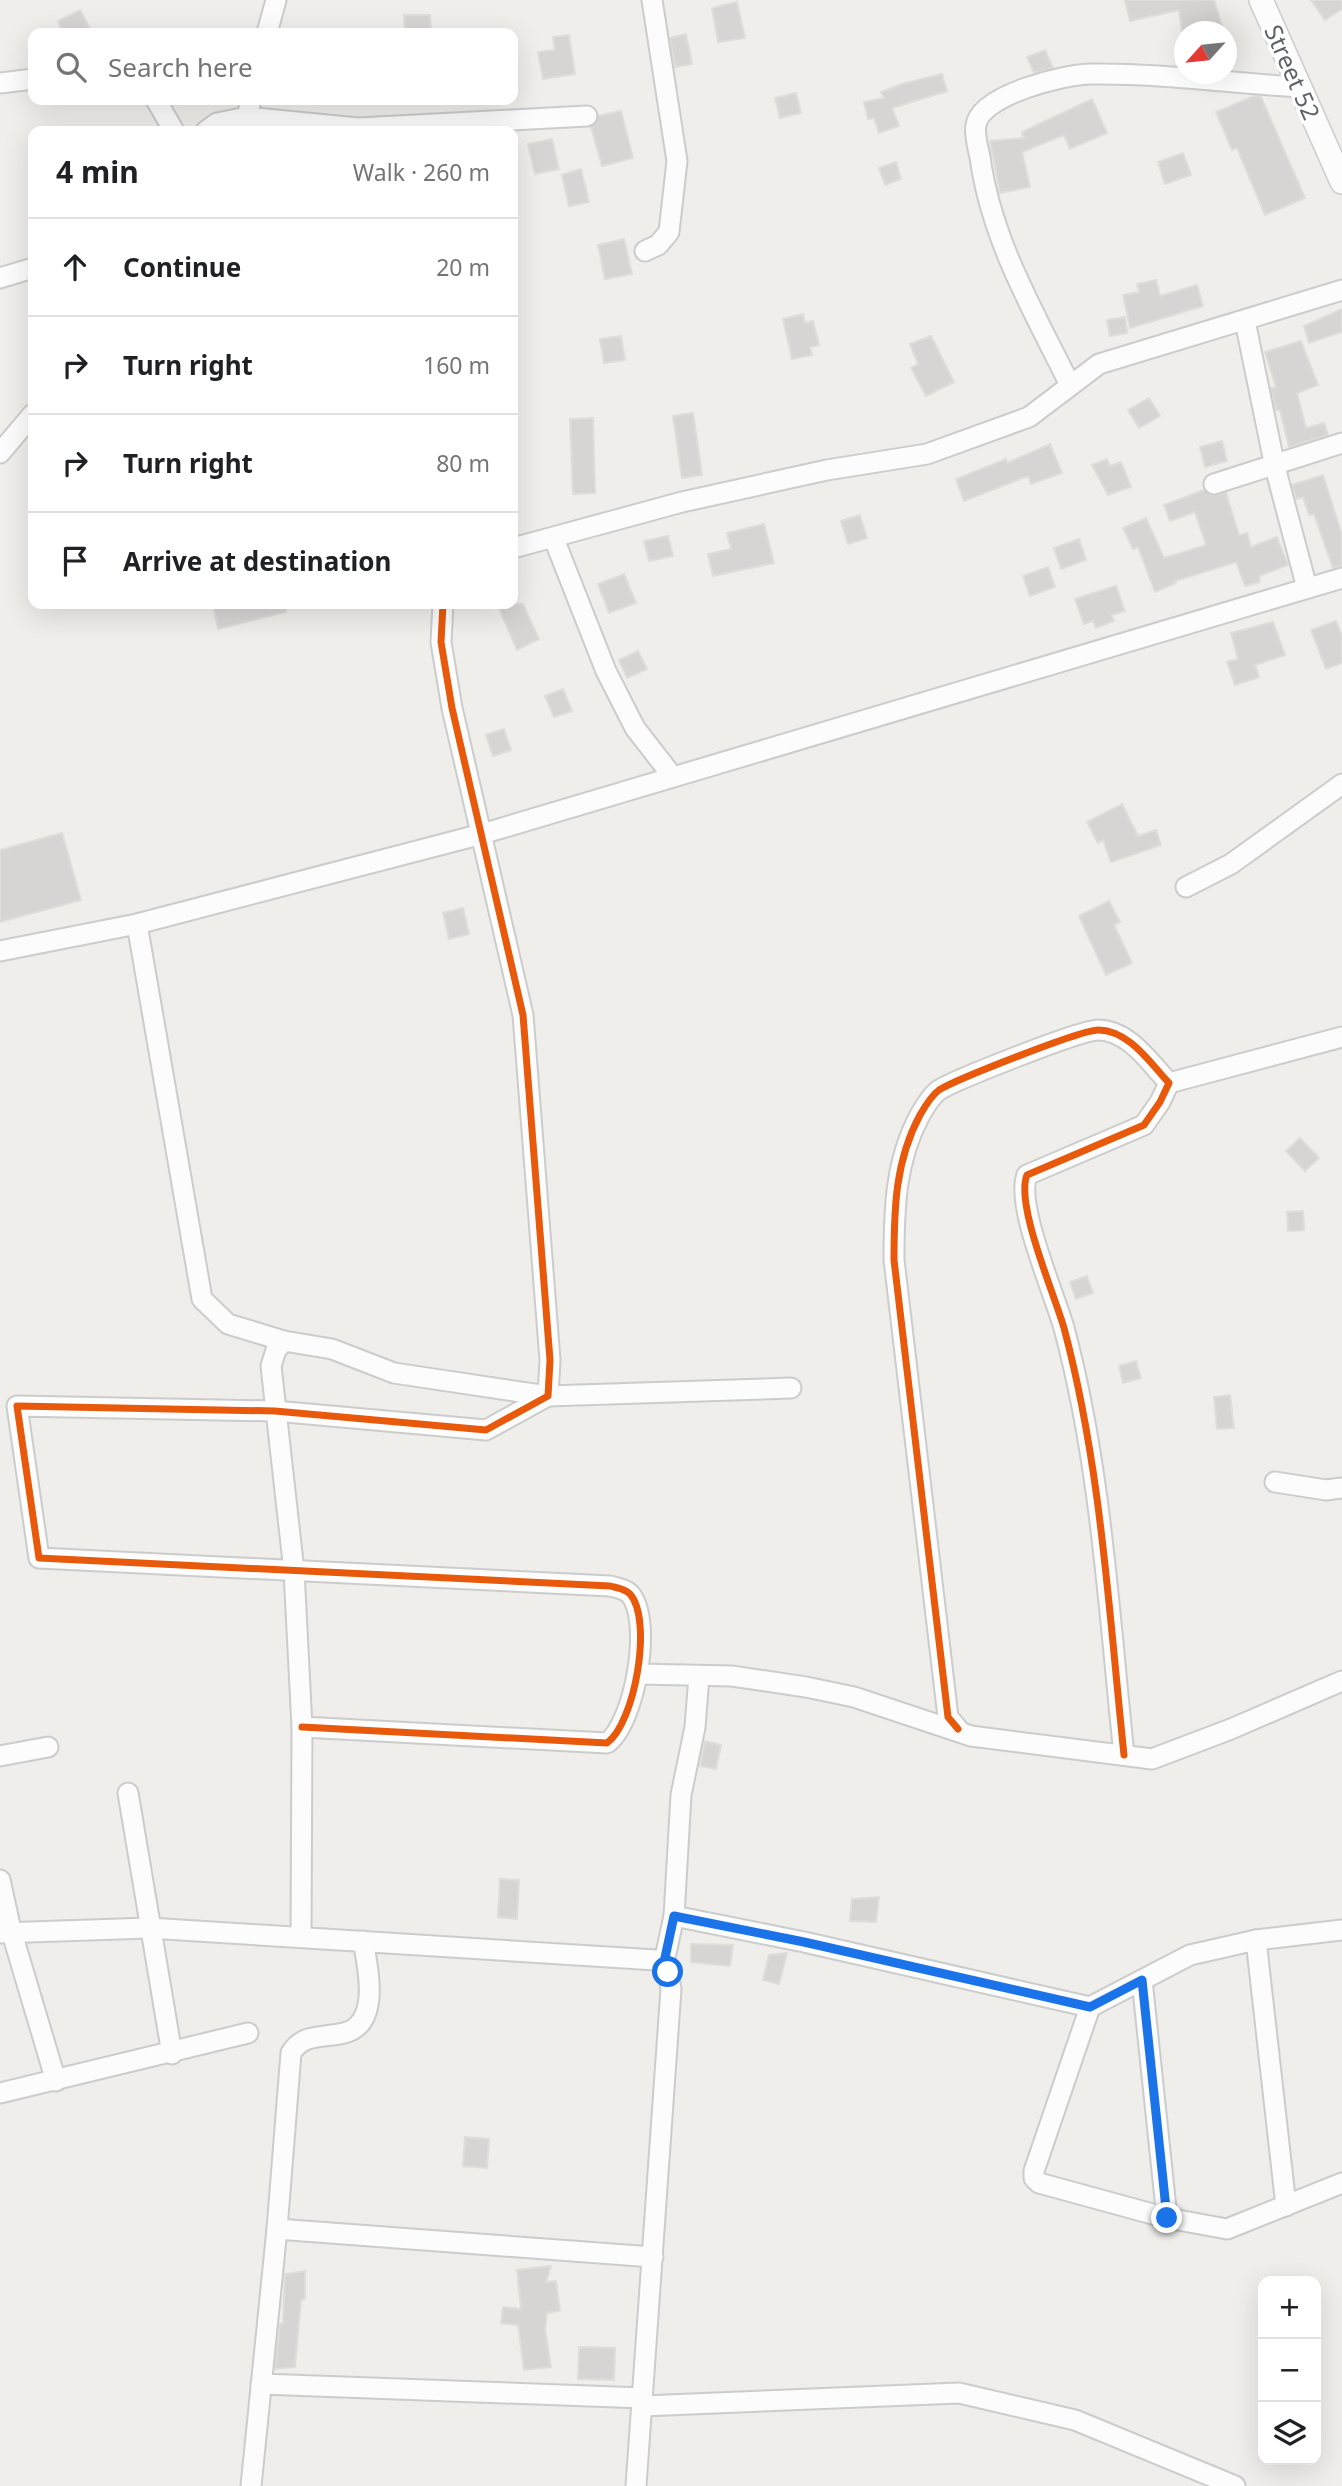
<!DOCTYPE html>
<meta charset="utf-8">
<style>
body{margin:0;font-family:"Noto Sans",sans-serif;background:#f6f6f6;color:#202124}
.controls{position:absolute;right:21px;bottom:21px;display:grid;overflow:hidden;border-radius:14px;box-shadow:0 7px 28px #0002}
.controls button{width:63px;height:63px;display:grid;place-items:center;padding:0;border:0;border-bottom:2px solid #e0e0e0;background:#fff;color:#202124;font:35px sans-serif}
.compass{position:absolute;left:1174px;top:21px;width:63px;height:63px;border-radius:50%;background:#fff;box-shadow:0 7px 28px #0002;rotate:243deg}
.stop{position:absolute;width:21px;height:21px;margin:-16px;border:5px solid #1a73e8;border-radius:50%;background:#fff}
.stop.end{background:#1a73e8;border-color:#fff;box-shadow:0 2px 7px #0008}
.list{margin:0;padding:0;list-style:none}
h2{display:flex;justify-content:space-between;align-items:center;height:91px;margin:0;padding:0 28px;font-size:30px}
h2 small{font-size:23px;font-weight:400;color:#757577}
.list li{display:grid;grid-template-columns:46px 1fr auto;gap:21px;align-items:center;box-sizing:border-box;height:98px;padding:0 28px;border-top:2px solid #e0e0e0}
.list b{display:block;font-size:26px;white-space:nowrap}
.list em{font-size:23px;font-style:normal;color:#757577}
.icon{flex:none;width:38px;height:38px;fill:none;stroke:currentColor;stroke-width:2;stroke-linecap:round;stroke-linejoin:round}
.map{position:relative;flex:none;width:1342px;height:2486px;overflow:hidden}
.search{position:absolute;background:#fff;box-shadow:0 7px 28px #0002;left:28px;top:28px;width:490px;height:77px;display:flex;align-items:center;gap:18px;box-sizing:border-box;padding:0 24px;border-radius:14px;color:#757577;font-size:26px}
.panel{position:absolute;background:#fff;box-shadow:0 7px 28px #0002;left:28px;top:126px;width:490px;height:483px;border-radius:14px}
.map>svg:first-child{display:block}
.building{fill:#d6d5d3;stroke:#deddd9;stroke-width:2}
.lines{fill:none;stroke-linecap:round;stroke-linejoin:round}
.minor-casing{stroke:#cbcccc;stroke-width:23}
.tertiary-casing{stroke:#cbcccc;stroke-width:26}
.minor{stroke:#fdfcfc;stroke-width:19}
.tertiary{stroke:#fdfcfc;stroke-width:23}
.cycleway-casing{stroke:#fff;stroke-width:11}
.cycleway{stroke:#e8590c;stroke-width:7}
.route{stroke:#1a73e8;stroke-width:9}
.labels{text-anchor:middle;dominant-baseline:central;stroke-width:7;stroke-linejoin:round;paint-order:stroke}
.street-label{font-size:24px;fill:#5f6368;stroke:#fff}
</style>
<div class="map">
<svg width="1342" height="2486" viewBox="0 0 1342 2486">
<rect width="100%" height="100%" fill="#efeeea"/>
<g class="building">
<path d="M1125 0H1214L1224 32H1182L1179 10 1130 21Z"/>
<path d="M1311 0H1342V9L1325 20Z"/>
<path d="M737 2 745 38 718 42 712 8Z"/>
<path d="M80 10 92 33H63L58 21Z"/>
<path d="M404 15H430L431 33H405Z"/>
<path d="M686 34 692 64 675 67 670 38Z"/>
<path d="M569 35 575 74 543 79 538 52 555 50 553 37Z"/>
<path d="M1045 50 1053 68 1034 73 1027 57Z"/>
<path d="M942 74 947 91 892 108 899 126 879 133 874 118 868 119 864 102 884 98 881 92 902 84Z"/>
<path d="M796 93 801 113 780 118 775 98Z"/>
<path d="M1254 96 1261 97 1305 198 1265 215 1237 148 1232 150 1216 112Z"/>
<path d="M1092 99 1107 133 1070 149 1064 135 1022 152 1030 187 1000 193 990 141 1024 138 1022 132Z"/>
<path d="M621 111 633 158 602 166 591 127 599 116Z"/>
<path d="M552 139 559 169 535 174 528 144Z"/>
<path d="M1183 153 1191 175 1165 184 1158 162Z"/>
<path d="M896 162 901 179 885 185 879 168Z"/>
<path d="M581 169 589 202 569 206 562 175Z"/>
<path d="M624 239 632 274 605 279 598 245Z"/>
<path d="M1156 280 1160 296 1197 285 1203 306 1130 328 1123 295 1139 292 1137 284Z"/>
<path d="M1342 309V332L1309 343 1304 326Z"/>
<path d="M803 314 805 323 813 321 819 345 810 347 812 355 792 359 783 319Z"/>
<path d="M1125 317 1127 333 1110 336 1107 320Z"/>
<path d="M621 336 625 360 604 363 600 339Z"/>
<path d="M931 336 954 382 926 396 911 368 918 364 910 344Z"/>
<path d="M1301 341 1318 385 1297 393 1306 428 1324 423 1328 435 1289 447 1280 410H1276L1271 388 1276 387 1265 352Z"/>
<path d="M1149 398 1160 416 1139 428 1128 410Z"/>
<path d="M693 413 702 475 682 478 673 416Z"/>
<path d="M593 418 595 493 573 494 570 419Z"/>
<path d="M1222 441 1227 461 1205 467 1200 447Z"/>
<path d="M1050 444 1062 473 1031 484 1028 476 964 501 956 479 1006 459 1007 463Z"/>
<path d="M1107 459 1110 466 1121 462 1131 487 1108 495 1092 465Z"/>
<path d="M1323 475 1342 535V566L1333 568 1314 514 1309 515 1303 497 1297 499 1292 485Z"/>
<path d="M1204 490 1212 496 1226 493 1239 535 1247 533 1251 547 1277 537 1288 565 1259 576 1260 582 1245 586 1236 562 1175 581 1176 583 1155 592 1138 547 1133 549 1123 528 1146 518 1164 558 1206 545 1195 512 1170 521 1164 505Z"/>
<path d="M860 515 867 538 848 544 841 521Z"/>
<path d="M764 524 774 563 713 576 708 554 731 549 727 533Z"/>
<path d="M668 536 673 556 649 561 644 541Z"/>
<path d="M1079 539 1086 560 1061 569 1054 548Z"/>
<path d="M1048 567 1055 587 1030 596 1023 576Z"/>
<path d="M624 574 636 603 609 613 598 584Z"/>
<path d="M1116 586 1125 611 1111 615 1114 621 1096 628 1093 621 1084 624 1075 599Z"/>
<path d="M213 604H286V612L218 629Z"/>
<path d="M497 604H523L539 639 517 650Z"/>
<path d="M1336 621 1342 636V663L1326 669 1311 630Z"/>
<path d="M1273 622 1285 655 1255 665 1259 677 1235 685 1227 662 1238 659 1231 633Z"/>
<path d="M638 651 647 669 627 678 619 660Z"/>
<path d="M563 689 572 711 554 717 545 696Z"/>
<path d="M504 729 511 750 493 756 486 735Z"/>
<path d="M1122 804 1138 836 1156 830 1161 845 1111 862 1103 840 1098 843 1087 822Z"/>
<path d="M62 833 81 900 0 922V850Z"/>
<path d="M1109 901 1120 922 1114 925 1132 963 1106 975 1079 916Z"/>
<path d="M463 908 469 934 449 939 443 913Z"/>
<path d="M1300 1138 1319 1158 1305 1171 1286 1151Z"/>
<path d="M1303 1211 1304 1230 1288 1231 1287 1212Z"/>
<path d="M1087 1276 1093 1293 1076 1299 1070 1282Z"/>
<path d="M1136 1361 1141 1378 1123 1383 1119 1366Z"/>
<path d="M1230 1395 1234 1428 1217 1429 1214 1397Z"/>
<path d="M705 1741 721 1745 716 1769 700 1766Z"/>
<path d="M500 1879 519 1880 517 1919 498 1917Z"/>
<path d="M879 1897 876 1922 850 1921 852 1899Z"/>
<path d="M691 1944 733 1945 730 1966 691 1962Z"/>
<path d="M787 1953 779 1984 763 1980 769 1955Z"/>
<path d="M465 2137 489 2139 487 2168 463 2166Z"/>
<path d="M551 2266 546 2282 556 2281 560 2311 547 2313 545 2329 551 2367 524 2370 518 2325 501 2323 503 2307 521 2309 517 2270Z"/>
<path d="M305 2271V2299L301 2300 295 2367 275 2369 280 2324 283 2323 285 2274Z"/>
<path d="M579 2347 615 2348 614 2380 578 2379Z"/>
</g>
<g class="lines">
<g class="minor-casing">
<g id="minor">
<path d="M267 33 276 0"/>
<path d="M0 83 33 79"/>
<path d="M156 100 174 131"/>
<path d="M247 117 358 128 587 116"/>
<path d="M206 131 217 123 247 117 251 100"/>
<path d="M645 251 658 245 669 232 677 161 652 0"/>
<path d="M0 278 33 268"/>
<path d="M1245 321 1275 467 1307 588"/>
<path d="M1069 383C1033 310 991 239 980 157 978 148 974 135 976 125 980 95 1065 74 1091 74 1160 73 1230 83 1298 87"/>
<path d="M0 453 33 414"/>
<path d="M1214 484 1342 443"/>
<path d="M554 539 606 671 635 728 673 777"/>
<path d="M513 548 682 502 827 470 927 454 1029 417 1099 364 1342 290"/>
<path d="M1186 887 1231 864 1342 784"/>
<path d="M137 924 202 1299 228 1324 284 1341 332 1349 394 1373 548 1396 791 1388"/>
<path d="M0 951 137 924 482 834 1342 578"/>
<path d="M1169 1083 1342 1037"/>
<path d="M284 1341 276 1350 271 1366 294 1571 302 1727 301 1937"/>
<path d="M1275 1482 1326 1490 1342 1488"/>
<path d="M638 1674 732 1676 806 1687 854 1697 971 1736 1152 1759 1231 1729 1342 1681"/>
<path d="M302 1727 607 1743C635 1723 653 1620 630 1594 624 1588 617 1588 610 1586L39 1558 17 1406 275 1411 486 1430 548 1396 550 1360 523 1015 452 708 441 642 443 604"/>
<path d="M958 1729 948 1717 894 1260C894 1210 895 1161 920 1115 924 1108 932 1095 939 1090 957 1079 1081 1030 1098 1030 1129 1030 1150 1063 1169 1083L1160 1102 1144 1125 1027 1175C1015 1204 1054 1293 1064 1328 1101 1466 1109 1613 1124 1755"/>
<path d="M0 1756 48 1747"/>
<path d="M128 1793 172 2054"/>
<path d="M0 1880 11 1930 56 2081"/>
<path d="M674 1916 681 1795 695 1727 699 1676"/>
<path d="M1342 1930 1256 1940 1190 1955 1090 2007 1034 2171V2178L1039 2183 1167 2218 1227 2229 1342 2183"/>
<path d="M0 1933 149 1928 656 1960 668 1972 671 1989 636 2486"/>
<path d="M1256 1940 1286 2206"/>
<path d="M663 1967 674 1916 804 1942 1090 2007"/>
<path d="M1142 1980 1167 2218"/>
<path d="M0 2093 248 2033"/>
<path d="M277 2229 653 2257"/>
<path d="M261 2384 643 2398"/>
<path d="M643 2406 959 2393 1075 2420 1235 2486"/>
<path d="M251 2486 277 2229 291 2053C303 2033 324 2038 344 2033 381 2024 368 1967 363 1941"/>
</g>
</g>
<g class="tertiary-casing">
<path id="tertiary" d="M1261 0 1342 182"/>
</g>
<use href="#minor" class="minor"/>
<use href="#tertiary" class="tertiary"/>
<g class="cycleway-casing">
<g id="cycleway">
<path d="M302 1727 607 1743C635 1723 653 1620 630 1594 624 1588 617 1588 610 1586L39 1558 17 1406 275 1411 486 1430 548 1396 550 1360 523 1015 452 708 441 642 443 604"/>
<path d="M958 1729 948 1717 894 1260C894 1210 895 1161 920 1115 924 1108 932 1095 939 1090 957 1079 1081 1030 1098 1030 1129 1030 1150 1063 1169 1083L1160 1102 1144 1125 1027 1175C1015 1204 1054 1293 1064 1328 1101 1466 1109 1613 1124 1755"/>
</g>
</g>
<use href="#cycleway" class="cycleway"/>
</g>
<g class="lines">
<path class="route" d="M668 1972 663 1967 674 1916 804 1942 1090 2007 1142 1980 1167 2218"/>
</g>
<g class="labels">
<g class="street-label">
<text transform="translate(1293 72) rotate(66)">Street 52</text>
</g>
</g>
</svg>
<div class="controls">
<button>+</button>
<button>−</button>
<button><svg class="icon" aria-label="layers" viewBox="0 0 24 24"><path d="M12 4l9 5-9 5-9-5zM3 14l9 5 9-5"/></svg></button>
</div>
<svg class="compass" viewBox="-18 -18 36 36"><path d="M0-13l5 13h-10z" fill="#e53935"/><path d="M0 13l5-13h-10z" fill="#757577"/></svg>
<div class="stop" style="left:668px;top:1972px"></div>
<div class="stop end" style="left:1167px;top:2218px"></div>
<div class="search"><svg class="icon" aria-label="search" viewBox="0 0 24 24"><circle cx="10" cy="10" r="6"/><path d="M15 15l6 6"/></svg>Search here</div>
<section class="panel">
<h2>4 min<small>Walk · 260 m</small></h2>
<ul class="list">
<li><svg class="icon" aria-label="ahead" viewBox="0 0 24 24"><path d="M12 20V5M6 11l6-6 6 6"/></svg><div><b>Continue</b></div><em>20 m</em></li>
<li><svg class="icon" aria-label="right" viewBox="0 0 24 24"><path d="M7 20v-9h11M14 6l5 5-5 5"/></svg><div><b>Turn right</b></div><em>160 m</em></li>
<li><svg class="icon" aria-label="right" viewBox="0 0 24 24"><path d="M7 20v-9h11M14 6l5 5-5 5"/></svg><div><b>Turn right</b></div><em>80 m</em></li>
<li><svg class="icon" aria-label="arrive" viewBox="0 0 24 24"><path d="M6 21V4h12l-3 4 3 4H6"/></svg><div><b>Arrive at destination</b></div></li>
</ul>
</section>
</div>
